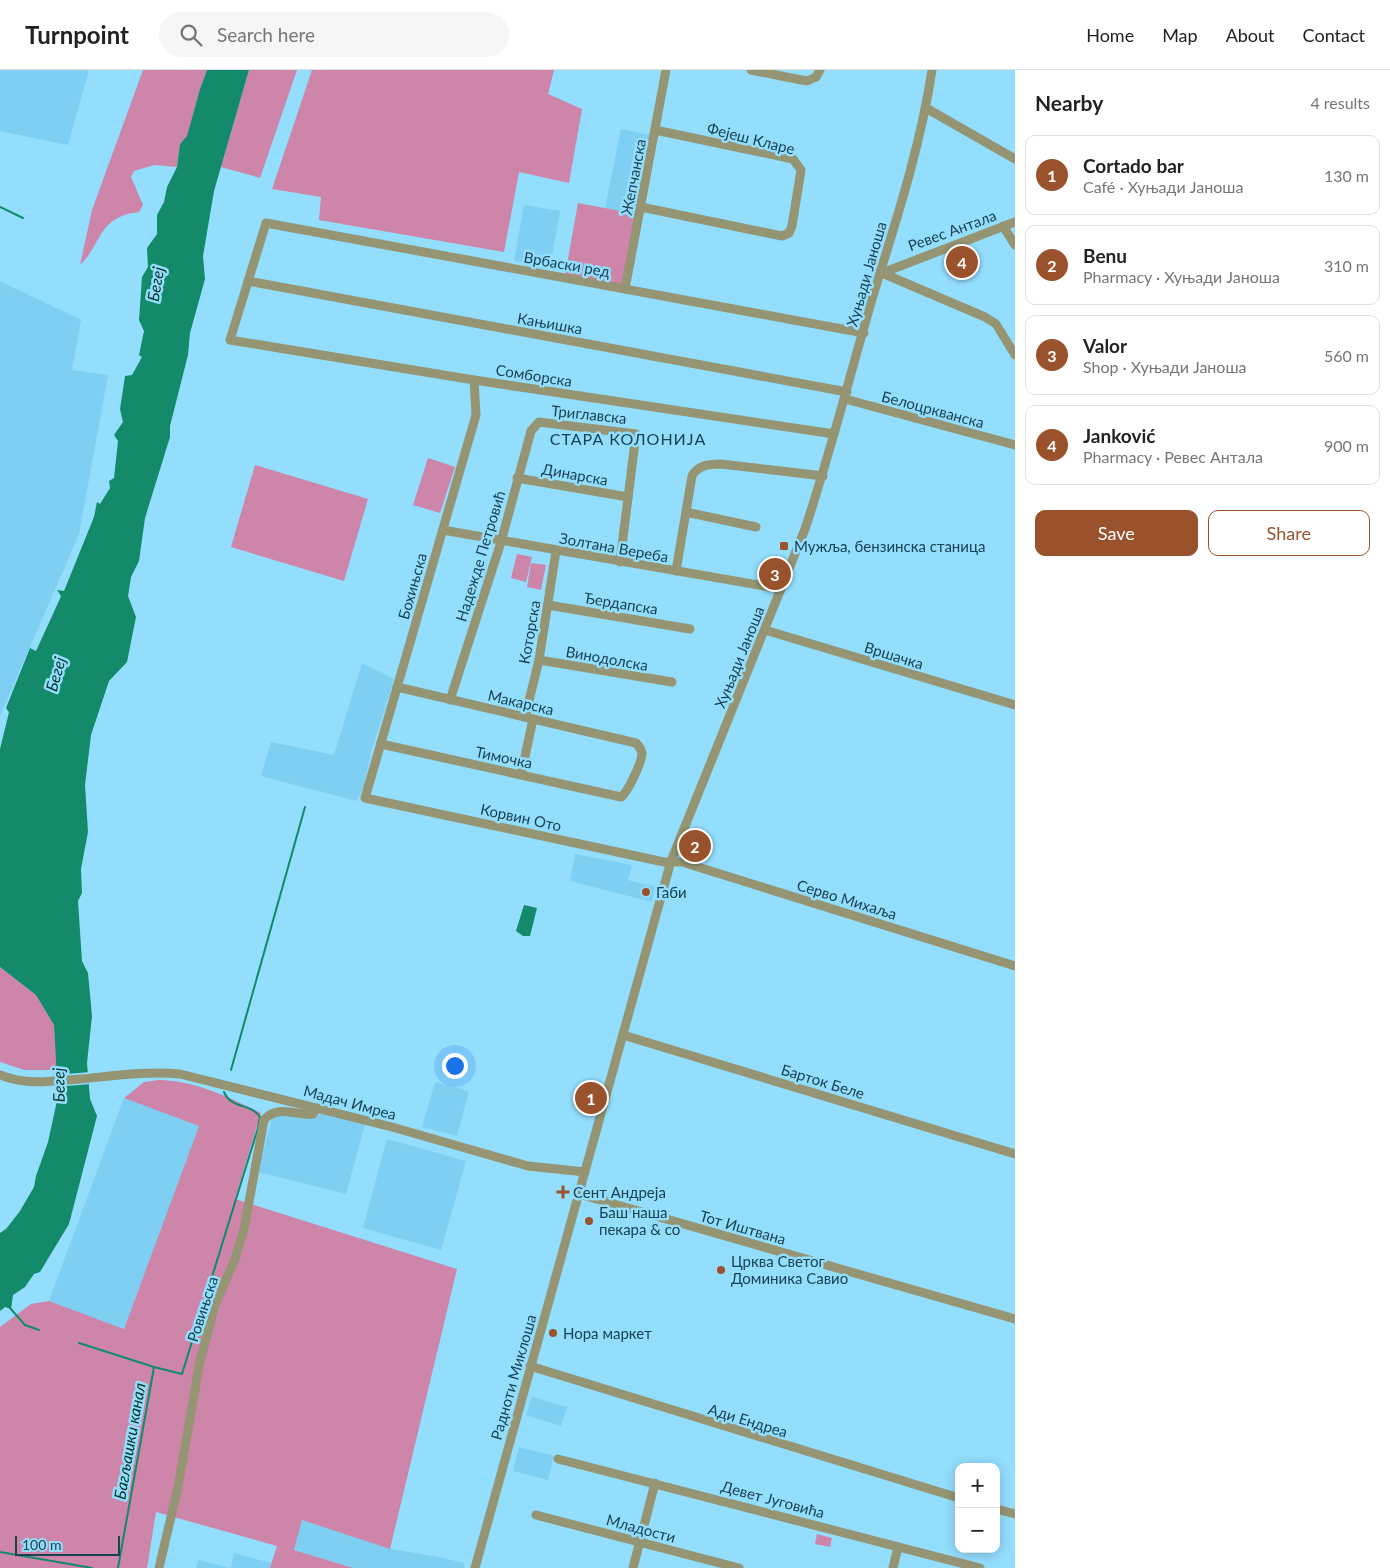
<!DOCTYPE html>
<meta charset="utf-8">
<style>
body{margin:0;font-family:Lato,sans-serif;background:#f6f6f6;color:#222}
.controls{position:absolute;right:15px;bottom:15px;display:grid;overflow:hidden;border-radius:10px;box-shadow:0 2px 12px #0003}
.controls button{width:45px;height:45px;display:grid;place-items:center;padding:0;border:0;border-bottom:1px solid #e0e0e0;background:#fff;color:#222;font:25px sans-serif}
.scale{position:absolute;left:15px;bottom:12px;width:105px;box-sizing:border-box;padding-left:5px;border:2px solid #194253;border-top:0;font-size:14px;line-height:18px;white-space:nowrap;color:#194253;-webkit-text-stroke:4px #93ddfd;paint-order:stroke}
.you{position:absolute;left:454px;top:995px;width:18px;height:18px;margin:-12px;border:4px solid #fff;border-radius:50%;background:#1a73e8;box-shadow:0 0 0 8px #1a73e833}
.badge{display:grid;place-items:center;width:32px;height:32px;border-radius:50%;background:#99522b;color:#fff;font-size:16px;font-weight:700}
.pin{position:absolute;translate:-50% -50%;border:2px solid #fff;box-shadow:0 1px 5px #0006}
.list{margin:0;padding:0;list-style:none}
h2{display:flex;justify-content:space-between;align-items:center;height:65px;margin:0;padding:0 20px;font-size:21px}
h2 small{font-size:16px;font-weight:400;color:#767676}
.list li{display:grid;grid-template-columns:32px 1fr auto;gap:15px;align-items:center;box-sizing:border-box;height:80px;margin:0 10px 10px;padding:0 10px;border:1px solid #e0e0e0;border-radius:10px}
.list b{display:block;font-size:19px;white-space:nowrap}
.list p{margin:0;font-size:16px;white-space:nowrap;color:#767676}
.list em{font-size:16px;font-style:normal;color:#767676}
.actions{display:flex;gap:10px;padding:15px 20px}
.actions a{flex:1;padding:11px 0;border:1px solid #99522b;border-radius:10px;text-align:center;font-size:18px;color:#99522b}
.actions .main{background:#99522b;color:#fff}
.icon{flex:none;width:28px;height:28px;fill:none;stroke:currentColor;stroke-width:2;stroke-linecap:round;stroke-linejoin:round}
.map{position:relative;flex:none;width:1015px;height:1498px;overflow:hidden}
header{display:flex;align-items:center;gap:30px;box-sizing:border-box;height:70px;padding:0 25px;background:#fff;border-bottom:1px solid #e0e0e0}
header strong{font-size:24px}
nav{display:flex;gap:28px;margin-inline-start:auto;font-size:18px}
.search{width:350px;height:45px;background:#f6f6f6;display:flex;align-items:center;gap:12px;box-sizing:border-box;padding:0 18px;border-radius:28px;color:#767676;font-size:19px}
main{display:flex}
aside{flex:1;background:#fff}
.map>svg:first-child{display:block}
.built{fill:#7fcff2}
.green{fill:#cd85aa}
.water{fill:#138a69}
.pier{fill:#93ddfd}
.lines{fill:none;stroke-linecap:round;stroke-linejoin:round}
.stream{stroke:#138a69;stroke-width:2}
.minor{stroke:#959573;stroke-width:9}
.poi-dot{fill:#99522b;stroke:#93ddfd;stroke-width:2}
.labels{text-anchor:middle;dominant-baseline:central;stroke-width:5;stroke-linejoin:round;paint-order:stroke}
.street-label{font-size:15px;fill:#194253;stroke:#93ddfd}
.poi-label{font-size:15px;fill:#194253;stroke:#93ddfd;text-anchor:start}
.water-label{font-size:16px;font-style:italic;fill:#033325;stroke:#93ddfd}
.neighbourhood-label{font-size:16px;letter-spacing:1px;fill:#194253;stroke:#93ddfd}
</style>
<header>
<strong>Turnpoint</strong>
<div class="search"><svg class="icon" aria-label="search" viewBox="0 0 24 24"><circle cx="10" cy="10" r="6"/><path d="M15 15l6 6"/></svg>Search here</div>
<nav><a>Home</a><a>Map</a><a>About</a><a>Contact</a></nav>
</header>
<main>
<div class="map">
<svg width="1015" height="1498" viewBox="0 0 1015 1498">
<rect width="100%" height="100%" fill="#93ddfd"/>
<g class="built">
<path d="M0 0H89L68 75 0 61Z"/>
<path d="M621 59 654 66 637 144 605 138Z"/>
<path d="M524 135 560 141 550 198 514 191Z"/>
<path d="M0 211 81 250 72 300 108 305 79 464 0 646Z"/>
<path d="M362 593 394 609 371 682 364 717 356 731 261 706 271 672 334 685Z"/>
<path d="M575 784 632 795 628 810 655 817 652 832 570 811Z"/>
<path d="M435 1012 469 1021 457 1066 422 1057Z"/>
<path d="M124 1028 199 1056 124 1259 49 1231Z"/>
<path d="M324 1041 365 1054 346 1124 258 1102 273 1044 309 1047 317 1046Z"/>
<path d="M387 1069 466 1091 441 1180 363 1158Z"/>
<path d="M532 1327 567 1337 561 1356 526 1345Z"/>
<path d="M519 1377 554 1386 548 1410 513 1401Z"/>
<path d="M302 1450 390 1479 439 1487 464 1493V1498H353L294 1480Z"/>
<path d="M234 1483 271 1493 270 1498H231Z"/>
<path d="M199 1490 230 1498H196Z"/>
</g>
<g class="green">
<path d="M143 0H207L200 19 187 67 180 74 177 97 154 95 134 101 131 107 143 135 139 142C97 147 103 173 80 195L92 140Z"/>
<path d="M249 0H297L260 108 221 97Z"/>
<path d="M312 0H554L548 24 582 39 569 113 519 102 504 182 319 150 321 127 272 119Z"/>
<path d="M578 133 637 144 624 216 565 205Z"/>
<path d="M428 388 455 397 440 443 413 435Z"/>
<path d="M255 395 368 429 344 511 231 477Z"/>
<path d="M517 484 532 487 526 512 511 508Z"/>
<path d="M531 493 546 495 541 520 527 517Z"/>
<path d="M0 897 36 925 54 955 57 1000H24L0 992Z"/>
<path d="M159 1010C197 1011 228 1027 261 1043L235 1129 457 1199 390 1479 302 1450 294 1480 353 1498H270L277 1476 156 1442 147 1498H0V1257L31 1234 49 1231 124 1259 199 1056 124 1028 144 1012Z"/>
<path d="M817 1464 832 1468 830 1477 815 1474Z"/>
</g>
<g class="water">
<path d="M207 0H249L214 121 203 186 205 209 190 263 188 285 170 356V367L145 448 139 491 131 507 128 526 136 547 127 592 109 611 91 665 85 715 88 762 81 799 82 823 78 831 82 891 88 903 92 946 87 993 90 1029 97 1046 69 1154 40 1202 34 1204 25 1217 13 1225 11 1239 5 1237 0 1241V1163L6 1159 20 1141 34 1117 36 1106 48 1072 58 1026 54 955 36 925 0 897V679L9 642 6 638 30 578 36 581 58 533 61 526 57 520 64 521 94 447 97 432 100 434 110 418 109 411 114 408 118 371 114 365 123 352 120 339 125 306 132 305 142 287 139 285 144 261 139 250 142 207 148 197 147 178 157 164V145L164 132 167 117 177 97 180 74 187 66 200 19Z"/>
<path d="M524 835 537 838 530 866H523L516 861Z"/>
</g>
<path class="pier" d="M90 1002 91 1014 55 1017 54 1005Z"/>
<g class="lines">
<g class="stream">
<path d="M0 137 23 148"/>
<path d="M231 1000 305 737"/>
<path d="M10 1238 25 1255 39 1260"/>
<path d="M79 1273 154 1297 118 1498"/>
<path d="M154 1297 182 1304 258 1058 260 1047C251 1033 231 1039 224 1022"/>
<path d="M0 1482 92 1498"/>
</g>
<g class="minor">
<path d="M751 0 807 11 816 7 820 0"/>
<path d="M926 38 1015 89"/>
<path d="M641 137 782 166 789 163 792 156 801 100 793 89 655 60"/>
<path d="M1003 156 1015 175"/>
<path d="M882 203 985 247 996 254 1015 285"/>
<path d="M882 203 1015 152"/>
<path d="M248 211 847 322"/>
<path d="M625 219 666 0"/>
<path d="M474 310 476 345 365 728 664 792H682L1015 896"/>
<path d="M845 329 1015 375"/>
<path d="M834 364 474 310 230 270 266 153 864 263"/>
<path d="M517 408 628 427"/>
<path d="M686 442 756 457"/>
<path d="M443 460 781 519"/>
<path d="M676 501 692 406C698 395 709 394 721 394L823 406"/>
<path d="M548 535 690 559"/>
<path d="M765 560 1015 635"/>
<path d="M539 590 672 612"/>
<path d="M450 630 501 472 531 361 539 352 636 364 620 492"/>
<path d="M525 647 539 590 556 481"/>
<path d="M381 674 621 727C628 722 642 692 642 683 641 679 639 676 636 673L397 617"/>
<path d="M521 705 533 649"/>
<path d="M623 965 1015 1084"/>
<path d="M0 1005C26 1016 53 1011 80 1009 113 1006 147 1001 180 1004L392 1057 528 1096 585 1102"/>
<path d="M579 1124 1015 1249"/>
<path d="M530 1296 959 1428"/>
<path d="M558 1389 980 1498"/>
<path d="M996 1439 1015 1444"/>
<path d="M536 1445 739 1498"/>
<path d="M159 1498 178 1417 200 1291 215 1235 235 1189 244 1159 264 1050C278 1034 294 1046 313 1044L317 1038"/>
<path d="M475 1498 671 791 805 459C832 378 852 296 876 216 898 145 921 73 932 0"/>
<path d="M633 1498 655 1413"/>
<path d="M893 1498 898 1477"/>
</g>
</g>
<g class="poi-dot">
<rect x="779" y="471" width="10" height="10" rx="2.5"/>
<circle cx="646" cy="822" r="5"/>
<path d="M560.5 1114.5h5v5h5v5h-5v5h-5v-5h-5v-5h5z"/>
<circle cx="589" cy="1151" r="5"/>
<circle cx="721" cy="1200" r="5"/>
<circle cx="553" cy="1263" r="5"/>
</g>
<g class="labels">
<g class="street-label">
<text transform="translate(751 68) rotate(14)">Фејеш Кларе</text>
<text transform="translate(633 107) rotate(-79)">Жепчанска</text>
<text transform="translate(952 160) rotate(-20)">Ревес Антала</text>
<text transform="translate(567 194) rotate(10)">Врбаски ред</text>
<text transform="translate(866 204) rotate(-74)">Хуњади Јаноша</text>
<text transform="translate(550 253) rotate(10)">Кањишка</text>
<text transform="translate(534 305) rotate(9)">Сомборска</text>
<text transform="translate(933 339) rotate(15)">Белоцркванска</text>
<text transform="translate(589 344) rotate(6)">Триглавска</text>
<text transform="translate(575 404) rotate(10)">Динарска</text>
<text transform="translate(614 477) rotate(10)">Золтана Вереба</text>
<text transform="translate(480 486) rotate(-73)">Надежде Петровић</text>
<text transform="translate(412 516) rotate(-74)">Бохињска</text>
<text transform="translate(621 533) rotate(9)">Ђердапска</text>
<text transform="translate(529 562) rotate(-80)">Которска</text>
<text transform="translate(894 585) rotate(17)">Вршачка</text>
<text transform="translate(739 587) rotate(-68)">Хуњади Јаноша</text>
<text transform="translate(607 588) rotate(10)">Винодолска</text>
<text transform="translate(521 632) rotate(13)">Макарска</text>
<text transform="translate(504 687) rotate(12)">Тимочка</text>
<text transform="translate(521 747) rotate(12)">Корвин Ото</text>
<text transform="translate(847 829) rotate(17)">Серво Михаља</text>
<text transform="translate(823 1011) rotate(17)">Барток Беле</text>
<text transform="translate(350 1032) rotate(15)">Мадач Имреа</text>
<text transform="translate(743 1157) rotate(16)">Тот Иштвана</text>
<text transform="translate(202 1239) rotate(-72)">Ровињска</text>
<text transform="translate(513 1307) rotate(-74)">Радноти Миклоша</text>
<text transform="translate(748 1350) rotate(17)">Ади Ендреа</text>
<text transform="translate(773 1429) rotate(15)">Девет Југовића</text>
<text transform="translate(641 1458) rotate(15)">Младости</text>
</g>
<g class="poi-label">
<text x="794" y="476">Мужља, бензинска станица</text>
<text x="656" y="822">Габи</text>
<text x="573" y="1122">Сент Андреја</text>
<text x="599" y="1142">Баш наша<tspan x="599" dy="17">пекара &amp; co</tspan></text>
<text x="731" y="1191">Црква Светог<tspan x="731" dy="17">Доминика Савио</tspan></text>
<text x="563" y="1263">Нора маркет</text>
</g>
<g class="water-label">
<text transform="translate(155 214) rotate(-80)">Бегеј</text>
<text transform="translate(55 604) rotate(-74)">Бегеј</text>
<text transform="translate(58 1015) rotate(-91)">Бегеј</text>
<text transform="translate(129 1371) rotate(-80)">Багљашки канал</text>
</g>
<g class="neighbourhood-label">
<text x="628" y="368">СТАРА КОЛОНИЈА</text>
</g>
</g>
</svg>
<div class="controls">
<button>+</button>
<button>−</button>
</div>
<div class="scale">100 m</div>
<div class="you"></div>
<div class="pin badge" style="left:591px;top:1028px">1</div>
<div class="pin badge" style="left:695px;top:776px">2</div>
<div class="pin badge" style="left:775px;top:504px">3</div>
<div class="pin badge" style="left:962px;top:192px">4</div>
</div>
<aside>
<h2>Nearby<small>4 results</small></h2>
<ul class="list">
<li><span class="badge">1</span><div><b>Cortado bar</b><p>Café · Хуњади Јаноша</p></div><em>130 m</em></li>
<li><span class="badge">2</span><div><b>Benu</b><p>Pharmacy · Хуњади Јаноша</p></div><em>310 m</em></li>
<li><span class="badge">3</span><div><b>Valor</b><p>Shop · Хуњади Јаноша</p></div><em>560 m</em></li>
<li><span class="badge">4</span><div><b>Janković</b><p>Pharmacy · Ревес Антала</p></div><em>900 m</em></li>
</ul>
<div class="actions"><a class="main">Save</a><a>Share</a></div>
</aside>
</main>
